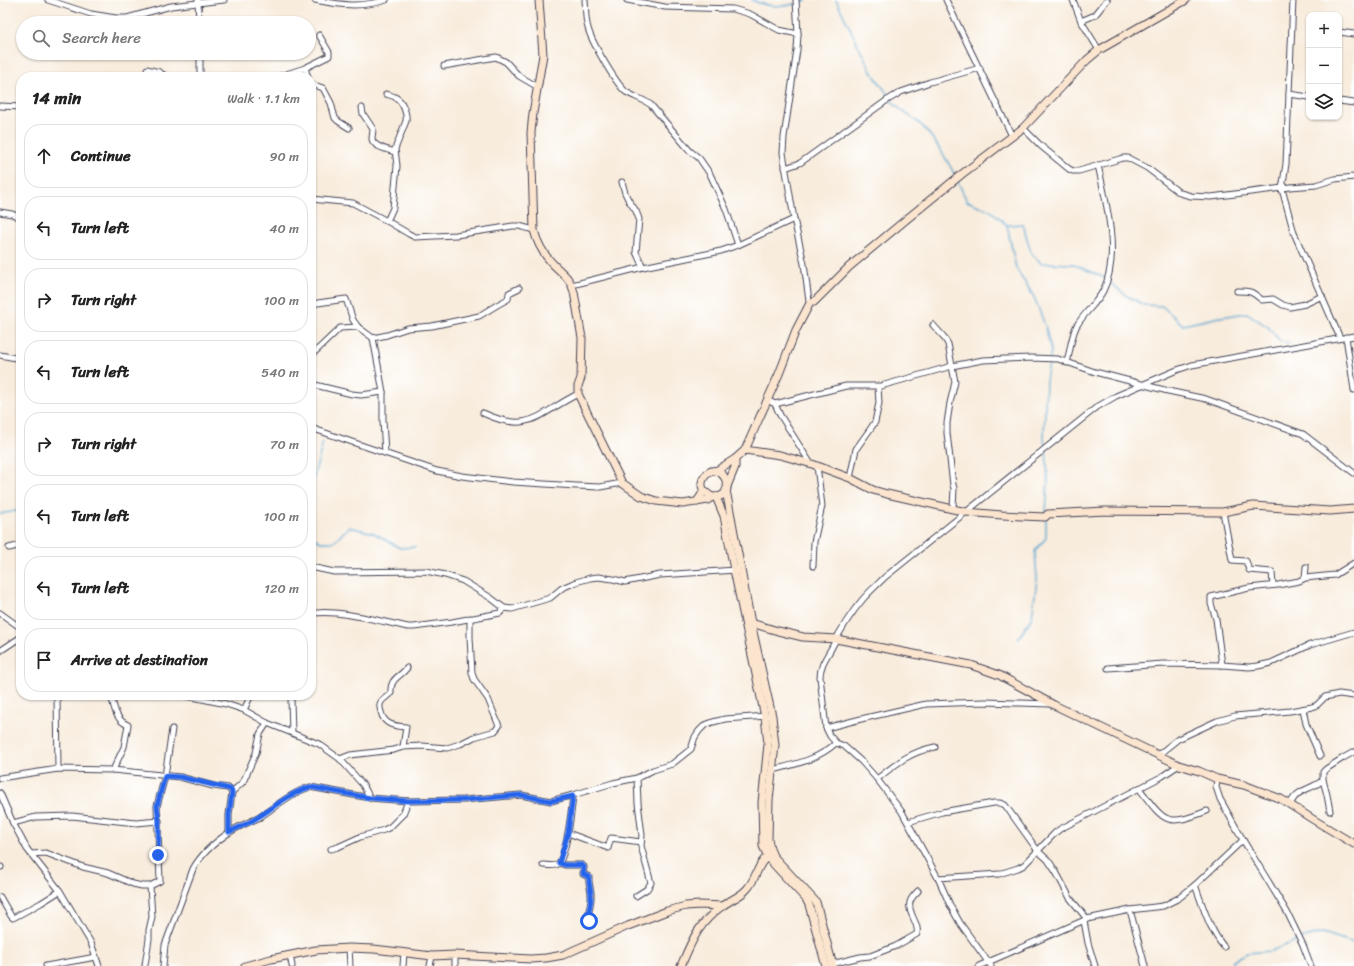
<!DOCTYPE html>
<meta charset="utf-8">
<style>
body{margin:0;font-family:Sriracha,sans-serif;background:#f2f2f2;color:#222}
.controls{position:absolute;right:12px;top:12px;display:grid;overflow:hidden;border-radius:8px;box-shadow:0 1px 3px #0004}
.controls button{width:36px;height:36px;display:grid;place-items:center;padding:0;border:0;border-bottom:1px solid #e0e0e0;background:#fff;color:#222;font:20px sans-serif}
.stop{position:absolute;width:12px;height:12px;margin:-9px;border:3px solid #2563eb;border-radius:50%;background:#fff}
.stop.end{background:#2563eb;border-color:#fff;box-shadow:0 1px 4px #0008}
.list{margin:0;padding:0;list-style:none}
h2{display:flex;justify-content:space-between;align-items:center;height:52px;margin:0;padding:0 16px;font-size:17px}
h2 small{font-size:13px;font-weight:400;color:#767676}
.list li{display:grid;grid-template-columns:26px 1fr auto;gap:12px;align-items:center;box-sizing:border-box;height:64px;margin:0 8px 8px;padding:0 8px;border:1px solid #e0e0e0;border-radius:16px}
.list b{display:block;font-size:15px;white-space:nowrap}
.list em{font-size:13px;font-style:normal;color:#767676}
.icon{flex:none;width:22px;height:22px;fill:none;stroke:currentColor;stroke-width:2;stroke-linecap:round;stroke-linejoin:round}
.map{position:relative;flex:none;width:1354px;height:966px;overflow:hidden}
.search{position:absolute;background:#fff;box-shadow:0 1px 3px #0004;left:16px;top:16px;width:300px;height:44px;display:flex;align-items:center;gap:10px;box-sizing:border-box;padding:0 14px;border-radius:22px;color:#767676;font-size:15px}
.panel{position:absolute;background:#fff;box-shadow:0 1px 3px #0004;left:16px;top:72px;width:300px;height:628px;border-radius:16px}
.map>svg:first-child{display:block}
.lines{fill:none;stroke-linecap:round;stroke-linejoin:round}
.stream{stroke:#57a5d1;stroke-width:1.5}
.street-casing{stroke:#424053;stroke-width:7}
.secondary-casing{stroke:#424053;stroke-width:9}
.street{stroke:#fff;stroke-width:5}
.secondary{stroke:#fce5cf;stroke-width:7}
.route{stroke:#2563eb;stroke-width:5}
</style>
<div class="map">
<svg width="1354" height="966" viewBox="0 0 1354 966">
<rect width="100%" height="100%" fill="#fff"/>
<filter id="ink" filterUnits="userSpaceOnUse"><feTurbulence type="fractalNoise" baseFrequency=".025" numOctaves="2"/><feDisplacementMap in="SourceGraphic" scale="8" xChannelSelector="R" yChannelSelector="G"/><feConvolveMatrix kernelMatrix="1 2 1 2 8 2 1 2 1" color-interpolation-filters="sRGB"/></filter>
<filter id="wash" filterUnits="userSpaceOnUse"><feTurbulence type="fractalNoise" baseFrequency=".012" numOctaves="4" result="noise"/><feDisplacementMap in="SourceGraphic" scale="16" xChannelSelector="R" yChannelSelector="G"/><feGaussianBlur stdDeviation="0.9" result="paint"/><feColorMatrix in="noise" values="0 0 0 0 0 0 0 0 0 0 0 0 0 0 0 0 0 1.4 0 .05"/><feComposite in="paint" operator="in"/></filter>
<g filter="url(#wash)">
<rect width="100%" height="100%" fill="#f8ecdc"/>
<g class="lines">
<g class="stream">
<path d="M752 0C765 6 780 8 795 4"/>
<path d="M836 0 871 71 889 96"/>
<path d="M798 3 806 0"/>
<path d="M891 100C900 112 914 117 924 128 935 140 948 162 956 177"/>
<path d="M957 180 967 201 991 211 1007 225 1023 224 1031 253 1041 263 1073 264 1101 276 1106 279"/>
<path d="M1007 225 1016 268 1034 297 1045 325 1051 350 1046 381 1044 437 1045 445"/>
<path d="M1109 282 1127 296 1144 305 1162 306 1183 325 1220 317 1247 313 1268 327 1281 342 1290 343"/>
<path d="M1046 449 1048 479 1046 513"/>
<path d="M311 487 323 442"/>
<path d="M0 514 21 510"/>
<path d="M311 536 321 542H334L349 527 374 533 400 548 415 547"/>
<path d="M1018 639 1032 617 1037 579 1035 551 1046 538V519"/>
<path d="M1232 966V962L1246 953 1271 951 1304 938 1323 933 1354 943"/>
</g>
</g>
</g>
<g filter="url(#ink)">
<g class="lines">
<g class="street-casing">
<g id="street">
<path d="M48 0 91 14 116 18H127L171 6 224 0"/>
<path d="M198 0 199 23"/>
<path d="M315 0C341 5 360 8 386 0"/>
<path d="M585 0C586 9 585 19 588 28 591 41 616 84 626 92 634 97 643 99 651 105L690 151 699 158 710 174 726 209 738 245"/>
<path d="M627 0 665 7 733 9 750 14 779 30 798 34"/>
<path d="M796 0 798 34 797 50 784 137 783 153 794 219 804 264 809 301"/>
<path d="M946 0 1012 136"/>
<path d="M1073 0 1081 21 1099 50"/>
<path d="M1293 0 1286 164 1282 189 1294 233 1340 338"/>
<path d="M1081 21 1095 15 1107 0"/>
<path d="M1339 32 1354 34"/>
<path d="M444 66 496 57 506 62 519 76 538 87"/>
<path d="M305 68 308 77"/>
<path d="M147 69 159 72 167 77"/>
<path d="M200 77V53"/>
<path d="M277 77 305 68 329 56V52L319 35"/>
<path d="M311 84 323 88 331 103 335 118 338 121 349 128"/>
<path d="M386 94C389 95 393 96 395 97 403 101 407 114 406 121L395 149 397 166 393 208 387 221"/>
<path d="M1289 94 1309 97"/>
<path d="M1339 101 1354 103"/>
<path d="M0 106 21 107"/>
<path d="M362 108 363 114 373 129C373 132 372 136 372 139 373 147 389 150 395 152"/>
<path d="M1023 128 1041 146 1069 169 1073 171H1079L1123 158H1128L1147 168 1180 193 1191 196 1211 197 1290 187 1316 185 1335 179 1354 177"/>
<path d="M785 168 800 163 886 101 901 92 930 82 980 68"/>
<path d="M622 182 625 193 629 201 636 211 639 219 636 252 643 267"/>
<path d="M311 199 353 203 387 221 409 234 415 237 456 235 513 226H519L534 230"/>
<path d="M0 212 12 214 21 218"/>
<path d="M572 285 643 267 721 251 738 245 794 219"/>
<path d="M1237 291C1251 291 1251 291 1262 300L1273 299 1283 305 1290 307 1305 304 1322 296"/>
<path d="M311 304 346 299 353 320 358 327 373 338 387 335 408 328 432 326 479 316 497 305 508 299 509 293 519 288"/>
<path d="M933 325 943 336 948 344 955 382 950 403 947 423V433L953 485 954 488 953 508"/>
<path d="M1346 337 1354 390"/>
<path d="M373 338 383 392V421L385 453"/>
<path d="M316 351 340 328 358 327"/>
<path d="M0 355 21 359"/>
<path d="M1067 363C1070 351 1071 338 1076 327 1083 314 1096 304 1103 291 1121 255 1106 203 1098 165"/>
<path d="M311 384 352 394 361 395 383 392"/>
<path d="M767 400 775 404 780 415 811 464"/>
<path d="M775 404 846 386H881L952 366 983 360 1031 358 1058 359 1095 372 1168 391 1206 399 1303 434 1354 473"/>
<path d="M483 413C530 435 539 413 578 394"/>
<path d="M311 428 437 471 462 476 513 482 576 486 600 487 622 483"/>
<path d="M850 478 856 449 871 428 875 422 879 403 878 387"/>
<path d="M1223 512 1232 560 1246 561 1249 570 1272 572 1273 585"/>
<path d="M9 548 21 545"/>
<path d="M813 566 814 542 822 506 817 466"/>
<path d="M311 567 334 572 426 571 445 575 463 581 491 598 504 608 512 609 550 598 562 588 576 582 590 578 598 577 613 579 625 582 660 575 736 570"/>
<path d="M1305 578 1306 567"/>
<path d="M0 613 21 628"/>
<path d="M311 614C333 608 384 622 408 627H414L452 622 500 613 504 608"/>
<path d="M0 651 21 637"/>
<path d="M1222 665 1216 619 1211 604V597L1249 588 1278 585 1299 581 1305 578 1335 575 1354 563"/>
<path d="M1108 668 1163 664 1222 665 1249 667 1258 666 1271 663 1310 645 1354 632"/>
<path d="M57 695 58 769"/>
<path d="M111 695C114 706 115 720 128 725L124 747 113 770"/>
<path d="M183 695 226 704 244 710 267 723 319 744 340 759 363 785 370 798"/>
<path d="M1303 709 1306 724 1320 756"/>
<path d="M244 710 251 695"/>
<path d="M826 728 861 719 926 704 985 702 1051 704"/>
<path d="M292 733 291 699 293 695"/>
<path d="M403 747 406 727C394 726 384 725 381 712 380 709 379 705 381 702 383 699 388 696 391 693 390 678 399 678 407 668"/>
<path d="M1158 755 1178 739 1217 721 1235 716 1290 711 1312 707 1317 705 1325 697 1339 694 1354 696"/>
<path d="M340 759 350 755 394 750 403 747 422 746 447 748 460 744 474 737 495 731 499 726 488 699 474 679 472 673 470 637V618"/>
<path d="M773 770C796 764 817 760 836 743"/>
<path d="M0 778 58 769 113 770 180 777 213 786 228 788 232 792 229 815V832"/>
<path d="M877 779C897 763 910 752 935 747"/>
<path d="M1217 779 1216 787 1220 799 1243 840 1287 912 1303 945 1311 966"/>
<path d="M1323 780 1327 795 1330 811"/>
<path d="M1139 788C1165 823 1166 827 1207 811"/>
<path d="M232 792 243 782 256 753 260 734 267 723"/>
<path d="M0 793 13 823 27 849 60 891 91 943 99 966"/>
<path d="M1290 804C1299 787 1310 791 1323 780V772L1326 769 1343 758 1354 752"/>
<path d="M908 822 942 812 994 803H1000L1005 805 1038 851 1048 860 1056 872 1070 898 1087 919"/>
<path d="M13 823 36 817 72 816 136 823 159 821"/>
<path d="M568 833 608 848 611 838 641 842"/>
<path d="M331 849 338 847 360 837 384 830 390 827 403 814 408 801"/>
<path d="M31 854 46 853 83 867 108 873 133 884 142 886H150L160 881 157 806 165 776 172 729"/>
<path d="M559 863 565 865H582L584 867 583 874 589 877C588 883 591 888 591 894 592 903 587 911 589 921"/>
<path d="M543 865C547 865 554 867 558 864 566 858 572 807 573 795"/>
<path d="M0 867H1"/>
<path d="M938 878 999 874 1018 868 1024 865 1055 833 1060 829 1161 777 1179 765"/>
<path d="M1195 885C1203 906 1209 929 1224 947"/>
<path d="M636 896 647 889 651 883 641 846 642 835 638 803 637 778"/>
<path d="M0 897 11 916 13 918 41 903 60 891"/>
<path d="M1130 910 1145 966"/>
<path d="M1084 921 1088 943 1095 966"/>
<path d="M349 948 350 966"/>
<path d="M290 955 292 966"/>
<path d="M832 964 860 957 870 956 896 946 917 934C920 924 907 913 910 902 911 898 915 894 918 891"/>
<path d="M145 965 149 939V930L152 917 150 886"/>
<path d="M46 966 96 957"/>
<path d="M163 966 165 945 193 869C201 854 215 842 230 832 239 826 250 822 260 817 276 806 291 793 310 787L370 798 408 801 464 800 521 795 551 801 573 795 613 783 637 778 653 770 672 764 691 749 695 737 699 731 705 725 713 722 725 719 767 716"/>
<path d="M403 966 404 953"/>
<path d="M430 966 432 956"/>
<path d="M455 966V955"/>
<path d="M979 966 1087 919 1130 910 1163 906 1179 898 1195 885 1243 840"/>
<path d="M991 966 960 923 950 905 938 878 902 812 877 779 862 762 844 746 836 743 830 736 826 728 820 677C820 666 826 658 831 649 840 631 850 614 863 599 870 591 878 584 885 577L1097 407 1116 396 1177 370 1192 365 1354 336"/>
</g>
</g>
<g class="secondary-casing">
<g id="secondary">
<path d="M539 0 543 55 533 113 531 133 534 230C537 243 544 255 554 265 563 274 571 279 574 292L582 338 581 378 578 386V394L622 483 641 496 656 501 683 504 708 500 712 497"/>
<path d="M814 302 849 267 908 218 962 174 1023 128 1087 60 1099 50 1186 0"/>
<path d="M745 450 780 455 812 464 850 478 873 490 887 494 966 512 1002 515 1045 517 1048 514 1105 511 1223 512 1253 506 1330 511 1354 509"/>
<path d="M716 471 735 459 745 450 779 374 796 330 810 303"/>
<path d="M728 484 735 467V459"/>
<path d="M726 490 751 623 772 716 775 745 769 800 768 839 770 849 773 856 816 902 833 966"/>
<path d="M716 497 724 516 734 570 765 717 768 744 762 802 763 846 769 859 806 899 809 905 826 966"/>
<path d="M697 502 704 491C701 486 701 481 705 476 721 456 742 499 712 497L704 491"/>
<path d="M751 623 778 631 803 637 836 639 971 665 999 675 1054 705 1179 765 1199 771 1217 779 1244 785 1281 799 1314 820 1354 844"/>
<path d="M245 966 271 959 316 950 349 948 374 949 432 956 455 955 531 959 546 958 563 955 628 926 667 911 686 906 699 905 723 906"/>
<path d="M681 966C692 940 698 924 722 906 730 900 740 897 747 889 758 877 757 861 771 855"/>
</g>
</g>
<use href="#street" class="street"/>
<use href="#secondary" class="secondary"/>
</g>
</g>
<g class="lines" filter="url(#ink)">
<path class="route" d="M158 855 159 821 157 806 165 776 180 777 230 789 232 792 229 815V832C240 827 251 822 260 816 276 805 291 793 310 787L370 798 408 801 464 800 521 795 551 801 573 796 568 833 559 863 565 865H582L584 867 583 874 589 877C588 883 591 888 591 894 592 903 587 911 589 921"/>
</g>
</svg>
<div class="controls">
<button>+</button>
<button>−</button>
<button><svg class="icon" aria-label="layers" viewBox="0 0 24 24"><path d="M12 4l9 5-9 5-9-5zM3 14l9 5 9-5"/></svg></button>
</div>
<div class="stop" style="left:589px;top:921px"></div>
<div class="stop end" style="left:158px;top:855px"></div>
<div class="search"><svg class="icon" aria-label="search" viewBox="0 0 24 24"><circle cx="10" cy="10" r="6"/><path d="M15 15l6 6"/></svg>Search here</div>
<section class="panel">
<h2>14 min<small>Walk · 1.1 km</small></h2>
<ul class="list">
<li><svg class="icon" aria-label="ahead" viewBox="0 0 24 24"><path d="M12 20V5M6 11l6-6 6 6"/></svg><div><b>Continue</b></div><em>90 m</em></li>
<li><svg class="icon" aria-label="left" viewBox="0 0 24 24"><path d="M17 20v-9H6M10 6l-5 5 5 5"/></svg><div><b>Turn left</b></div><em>40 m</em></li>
<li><svg class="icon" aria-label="right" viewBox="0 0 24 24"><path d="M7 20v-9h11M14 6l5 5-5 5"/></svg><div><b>Turn right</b></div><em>100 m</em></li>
<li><svg class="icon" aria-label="left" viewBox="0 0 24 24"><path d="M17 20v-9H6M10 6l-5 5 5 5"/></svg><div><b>Turn left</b></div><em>540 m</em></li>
<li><svg class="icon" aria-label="right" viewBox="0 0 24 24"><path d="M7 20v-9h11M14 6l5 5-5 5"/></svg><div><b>Turn right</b></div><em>70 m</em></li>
<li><svg class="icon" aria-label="left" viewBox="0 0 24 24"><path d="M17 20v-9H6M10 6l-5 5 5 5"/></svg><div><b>Turn left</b></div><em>100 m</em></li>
<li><svg class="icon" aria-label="left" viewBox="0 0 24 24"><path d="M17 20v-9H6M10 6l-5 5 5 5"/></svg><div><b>Turn left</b></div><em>120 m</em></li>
<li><svg class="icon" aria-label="arrive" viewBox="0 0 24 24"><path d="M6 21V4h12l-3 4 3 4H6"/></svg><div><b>Arrive at destination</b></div></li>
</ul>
</section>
</div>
